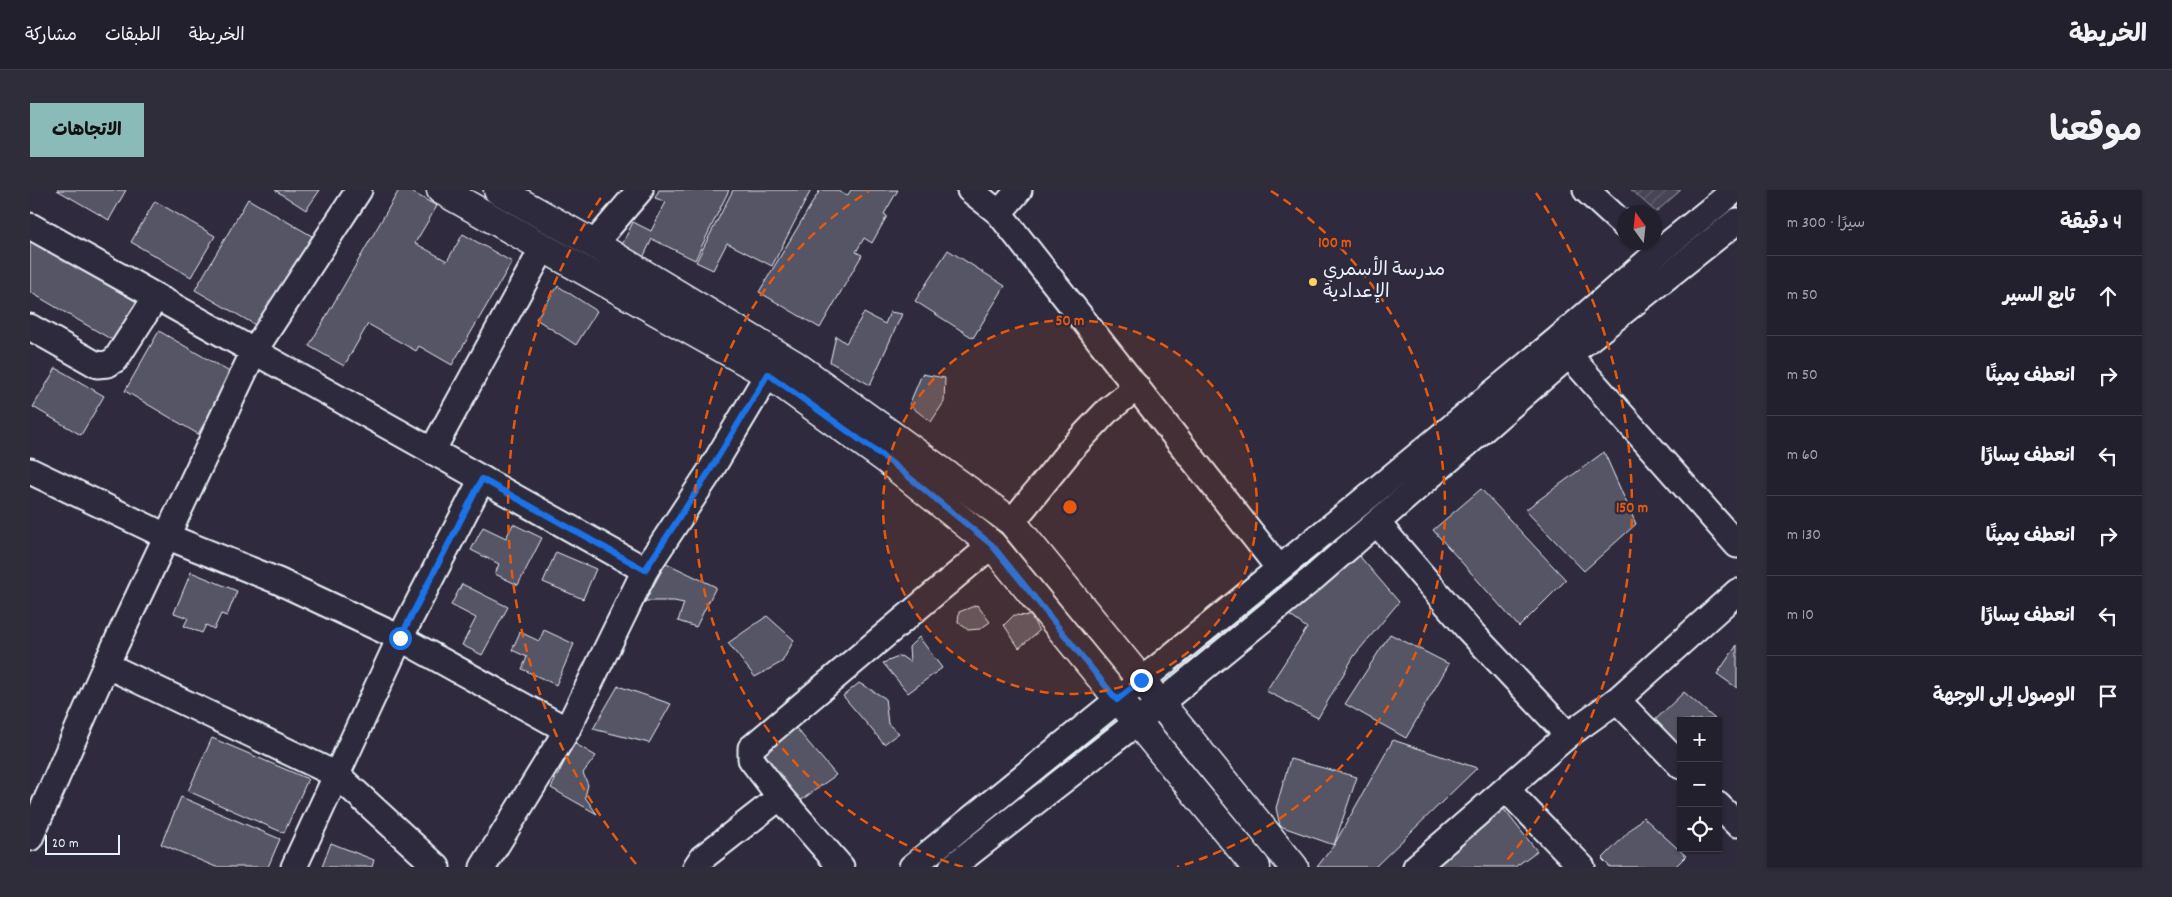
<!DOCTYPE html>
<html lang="ar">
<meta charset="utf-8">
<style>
body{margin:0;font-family:Dekko,"Playpen Sans Arabic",sans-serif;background:#2f2d3a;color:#f1f3f6;direction:rtl}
.controls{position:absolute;right:15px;bottom:15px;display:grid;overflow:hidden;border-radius:0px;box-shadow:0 1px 4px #0004}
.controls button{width:45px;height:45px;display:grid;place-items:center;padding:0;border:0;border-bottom:1px solid #403e4a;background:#23202e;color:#f1f3f6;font:25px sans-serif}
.compass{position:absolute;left:1587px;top:15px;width:45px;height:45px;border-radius:50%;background:#23202e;box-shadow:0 1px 4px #0004;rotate:345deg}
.scale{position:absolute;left:15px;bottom:12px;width:75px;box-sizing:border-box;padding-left:5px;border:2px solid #e8f1f8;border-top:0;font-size:14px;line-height:18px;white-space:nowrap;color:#e8f1f8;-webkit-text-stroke:4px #2f2a3d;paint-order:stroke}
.stop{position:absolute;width:15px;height:15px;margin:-11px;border:4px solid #1a73e8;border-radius:50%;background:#fff}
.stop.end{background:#1a73e8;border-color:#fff;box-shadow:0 1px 5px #0008}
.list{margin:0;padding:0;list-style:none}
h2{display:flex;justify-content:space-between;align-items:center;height:65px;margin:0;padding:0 20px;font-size:21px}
h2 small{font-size:16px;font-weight:400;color:#a3a3aa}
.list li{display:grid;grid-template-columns:32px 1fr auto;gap:15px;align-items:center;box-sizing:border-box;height:80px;padding:0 20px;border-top:1px solid #403e4a}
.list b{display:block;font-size:19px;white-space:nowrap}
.list em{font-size:16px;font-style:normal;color:#a3a3aa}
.icon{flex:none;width:28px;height:28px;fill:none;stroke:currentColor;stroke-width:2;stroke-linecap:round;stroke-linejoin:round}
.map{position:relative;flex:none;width:1707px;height:677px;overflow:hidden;direction:ltr;border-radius:0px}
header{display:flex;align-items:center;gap:30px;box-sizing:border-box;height:70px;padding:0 25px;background:#23202e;border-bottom:1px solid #403e4a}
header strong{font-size:24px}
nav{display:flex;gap:28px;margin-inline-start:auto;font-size:18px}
.intro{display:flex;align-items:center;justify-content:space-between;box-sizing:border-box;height:120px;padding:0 30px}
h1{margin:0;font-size:35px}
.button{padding:12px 22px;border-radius:0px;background:#8bbbb9;color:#111;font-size:18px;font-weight:700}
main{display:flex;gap:30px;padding:0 30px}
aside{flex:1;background:#23202e;border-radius:0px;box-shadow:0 1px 4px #0004}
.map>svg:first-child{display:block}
.garden{fill:url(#garden-furrows);stroke:#979aa6}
.building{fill:#575565;stroke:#e8f1f8}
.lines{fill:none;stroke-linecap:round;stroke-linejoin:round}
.minor-casing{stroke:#e8f1f8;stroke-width:29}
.major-casing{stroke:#e8f1f8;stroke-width:31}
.minor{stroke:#2f2a3d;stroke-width:25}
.major{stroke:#2f2a3d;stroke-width:28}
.route{stroke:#1a73e8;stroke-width:6}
.ring{fill:none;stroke:#e8590c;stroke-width:2.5;stroke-dasharray:9 6}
.poi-dot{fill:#ffd166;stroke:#2f2a3d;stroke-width:2}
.labels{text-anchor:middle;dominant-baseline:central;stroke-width:4.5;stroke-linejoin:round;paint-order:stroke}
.poi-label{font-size:19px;fill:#e8f1f8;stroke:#2f2a3d;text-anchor:start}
.centre{fill:#e8590c;stroke:#2f2a3d;stroke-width:2.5}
.ring-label{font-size:15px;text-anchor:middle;font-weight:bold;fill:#e8590c;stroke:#2f2a3d;stroke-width:4.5;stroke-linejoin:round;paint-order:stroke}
</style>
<header>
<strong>الخريطة</strong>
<nav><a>الخريطة</a><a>الطبقات</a><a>مشاركة</a></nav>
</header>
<div class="intro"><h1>موقعنا</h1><a class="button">الاتجاهات</a></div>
<main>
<aside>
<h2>4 دقيقة<small>سيرًا · 300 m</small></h2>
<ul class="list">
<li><svg class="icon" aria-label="ahead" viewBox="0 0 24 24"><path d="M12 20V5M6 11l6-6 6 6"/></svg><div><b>تابع السير</b></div><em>50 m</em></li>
<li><svg class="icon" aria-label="right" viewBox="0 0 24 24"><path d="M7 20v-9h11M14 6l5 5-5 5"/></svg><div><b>انعطف يمينًا</b></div><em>50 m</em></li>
<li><svg class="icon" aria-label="left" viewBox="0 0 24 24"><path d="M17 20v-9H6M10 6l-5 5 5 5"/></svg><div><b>انعطف يسارًا</b></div><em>60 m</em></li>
<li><svg class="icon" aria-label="right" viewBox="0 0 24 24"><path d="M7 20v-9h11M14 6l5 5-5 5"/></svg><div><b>انعطف يمينًا</b></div><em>130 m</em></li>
<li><svg class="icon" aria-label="left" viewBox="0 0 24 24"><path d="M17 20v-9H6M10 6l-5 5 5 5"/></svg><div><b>انعطف يسارًا</b></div><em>10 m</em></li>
<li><svg class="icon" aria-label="arrive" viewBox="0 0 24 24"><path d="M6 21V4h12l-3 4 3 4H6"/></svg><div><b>الوصول إلى الوجهة</b></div></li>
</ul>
</aside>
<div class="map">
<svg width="1707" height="677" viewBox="0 0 1707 677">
<defs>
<pattern id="garden-furrows" width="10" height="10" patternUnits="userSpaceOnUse" patternTransform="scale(1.25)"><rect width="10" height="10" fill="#464455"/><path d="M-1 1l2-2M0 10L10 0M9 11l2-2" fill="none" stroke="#615f6e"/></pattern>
</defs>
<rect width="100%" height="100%" fill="#2f2a3d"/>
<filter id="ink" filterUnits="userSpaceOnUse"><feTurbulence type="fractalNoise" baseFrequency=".02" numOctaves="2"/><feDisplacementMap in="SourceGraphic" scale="10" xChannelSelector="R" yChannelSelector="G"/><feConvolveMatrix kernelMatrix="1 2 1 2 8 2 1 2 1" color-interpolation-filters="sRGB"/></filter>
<g filter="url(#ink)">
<path class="garden" d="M1601 0H1651L1626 22Z"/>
<g class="building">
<path d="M27 0H96L79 30Z"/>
<path d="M245 0H290L276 20Z"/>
<path d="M369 0H378L407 16 385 53 417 71 433 44 482 72 422 175 389 156 386 161 338 134 314 176 279 156Z"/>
<path d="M629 0H699L665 70 622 49 612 70 590 59 603 32 621 41 636 12 625 8Z"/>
<path d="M703 0H781L742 76 697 53 683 80 666 72Z"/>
<path d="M790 0H806L817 6 821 0H868L854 24 857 26 842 53 834 48 826 62 832 65 790 138 729 102Z"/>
<path d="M218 9 282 46 229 137 165 100Z"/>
<path d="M125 11 185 46 161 87 101 52Z"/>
<path d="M0 49 119 119 96 158 0 102Z"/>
<path d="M918 60 975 96 943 148 885 111Z"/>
<path d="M528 96 567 121 546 155 506 129Z"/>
<path d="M860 122 872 124 840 195 800 172 806 146 816 153 834 123 855 134Z"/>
<path d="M129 141 203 184 168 244 95 201Z"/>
<path d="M26 178 74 206 51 245 3 217Z"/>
<path d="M892 184 915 188 914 212 901 232 879 215Z"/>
<path d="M1574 262 1606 334 1554 381 1495 320Z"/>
<path d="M1451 299 1536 390 1489 437 1403 340Z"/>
<path d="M483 334 512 348 488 395 465 384 469 374 441 360 453 337 476 348Z"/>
<path d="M526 362 566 379 553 409 513 392Z"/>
<path d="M1326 362 1369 412 1324 466 1288 528 1236 501 1277 438 1255 422Z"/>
<path d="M636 373 686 397 666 437 648 431 654 413 644 411H615Z"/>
<path d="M161 382 207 401 197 426 191 424 184 439 176 435 172 443 154 436 158 428 144 423Z"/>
<path d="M432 394 478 417 452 465 432 455 446 428 421 415Z"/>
<path d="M947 415 960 432 950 439 938 440 928 432 929 422Z"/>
<path d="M984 425 1001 426 1009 441 989 458 974 435Z"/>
<path d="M737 426 764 450 752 472 725 487 698 453Z"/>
<path d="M514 440 544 454 526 495 492 479 497 467 482 460 490 442 509 451Z"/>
<path d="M1360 444 1419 474 1376 548 1315 514Z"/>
<path d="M889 447 912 478 878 503 853 473 871 466 880 472 879 457Z"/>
<path d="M1707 455V498L1687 484Z"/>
<path d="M829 493 855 508 858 534 869 543 854 554 813 506Z"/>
<path d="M588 496 641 514 619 553 563 539Z"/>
<path d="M1654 502 1685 529 1651 531V560L1624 531Z"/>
<path d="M766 538 806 585 766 614 734 562Z"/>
<path d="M182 548 278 589 254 643 158 601Z"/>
<path d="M1363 550 1447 578 1345 677H1287L1304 655Z"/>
<path d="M544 553 566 566 553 583 558 595 555 607 567 624 521 598Z"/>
<path d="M1260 569 1327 587 1304 655 1250 636 1246 618Z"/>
<path d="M151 607 250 649 238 677H186L131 654Z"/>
<path d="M1472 617 1507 661 1485 677H1394Z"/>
<path d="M1613 627 1656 666 1645 677H1580L1572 669Z"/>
<path d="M301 653 344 670 342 677H292Z"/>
</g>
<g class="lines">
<g class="minor-casing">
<g id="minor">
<path d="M940 0 969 23 1248 377"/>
<path d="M1556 0 1594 35"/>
<path d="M969 23 989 0"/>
<path d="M0 36 615 380"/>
<path d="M564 54 610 0"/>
<path d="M0 137 67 175 78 174 86 169 126 107"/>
<path d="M1539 165 1707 355"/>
<path d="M402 261 513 58"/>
<path d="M0 281 136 346 248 391 370 448 537 540"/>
<path d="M982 332 1042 258 1076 222 1107 197"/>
<path d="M1347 333 1439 440 1538 545"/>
<path d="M76 475 307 585 407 677"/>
<path d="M1587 510 1651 576"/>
<path d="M1477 600 1552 677"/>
<path d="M1688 615 1707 634"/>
<path d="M0 648 76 475 224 161 329 0"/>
<path d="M264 677 370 448 452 289"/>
<path d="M453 677 537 540 615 380 679 283 738 184"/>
<path d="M666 677 672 668 750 607"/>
<path d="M811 677 750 607 721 569V558L962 355"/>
<path d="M882 677 1329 314 1528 149 1626 64 1705 0"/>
<path d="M922 677 1106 533 1282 389 1539 165 1707 31"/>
<path d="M1386 677 1538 545 1587 510 1707 402"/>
</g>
</g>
<g class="major-casing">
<g id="major">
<path d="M411 0 738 184 857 270 962 355 1226 677"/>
<path d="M468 0 564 54 765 175 982 332 1264 677"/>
</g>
</g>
<use href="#minor" class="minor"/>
<use href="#major" class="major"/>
</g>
</g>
<g class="lines" filter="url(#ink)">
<path class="route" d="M370 448 452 289 615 380 679 282 738 184 858 270 962 355 1087 510 1111 490"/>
</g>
<circle cx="1040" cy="317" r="187" fill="#e8590c" fill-opacity=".12"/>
<g class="ring">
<circle cx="1040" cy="317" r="187"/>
<path d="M933 677A375 375 0 0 1 839 1M1241 1A375 375 0 0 1 1147 677"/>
<path d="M606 674A562 562 0 0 1 574 3M1506 3A562 562 0 0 1 1474 674"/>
</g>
<circle class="poi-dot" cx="1283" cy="92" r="5"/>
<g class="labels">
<g class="poi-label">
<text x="1293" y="81">مدرسة الأسمري<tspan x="1293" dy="22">الإعدادية</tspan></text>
</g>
</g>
<circle cx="1040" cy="317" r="8" class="centre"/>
<g class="ring-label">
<text x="1305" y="57">100 m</text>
<text x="1040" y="135">50 m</text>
<text x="1602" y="322">150 m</text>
</g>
</svg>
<div class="controls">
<button>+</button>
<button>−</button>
<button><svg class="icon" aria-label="locate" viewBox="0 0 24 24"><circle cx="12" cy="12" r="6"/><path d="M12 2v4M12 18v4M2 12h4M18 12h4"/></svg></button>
</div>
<svg class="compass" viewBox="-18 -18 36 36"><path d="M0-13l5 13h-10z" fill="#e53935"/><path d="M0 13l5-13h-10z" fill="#a3a3aa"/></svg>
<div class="scale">20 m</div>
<div class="stop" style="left:370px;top:448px"></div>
<div class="stop end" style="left:1111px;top:490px"></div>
</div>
</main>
